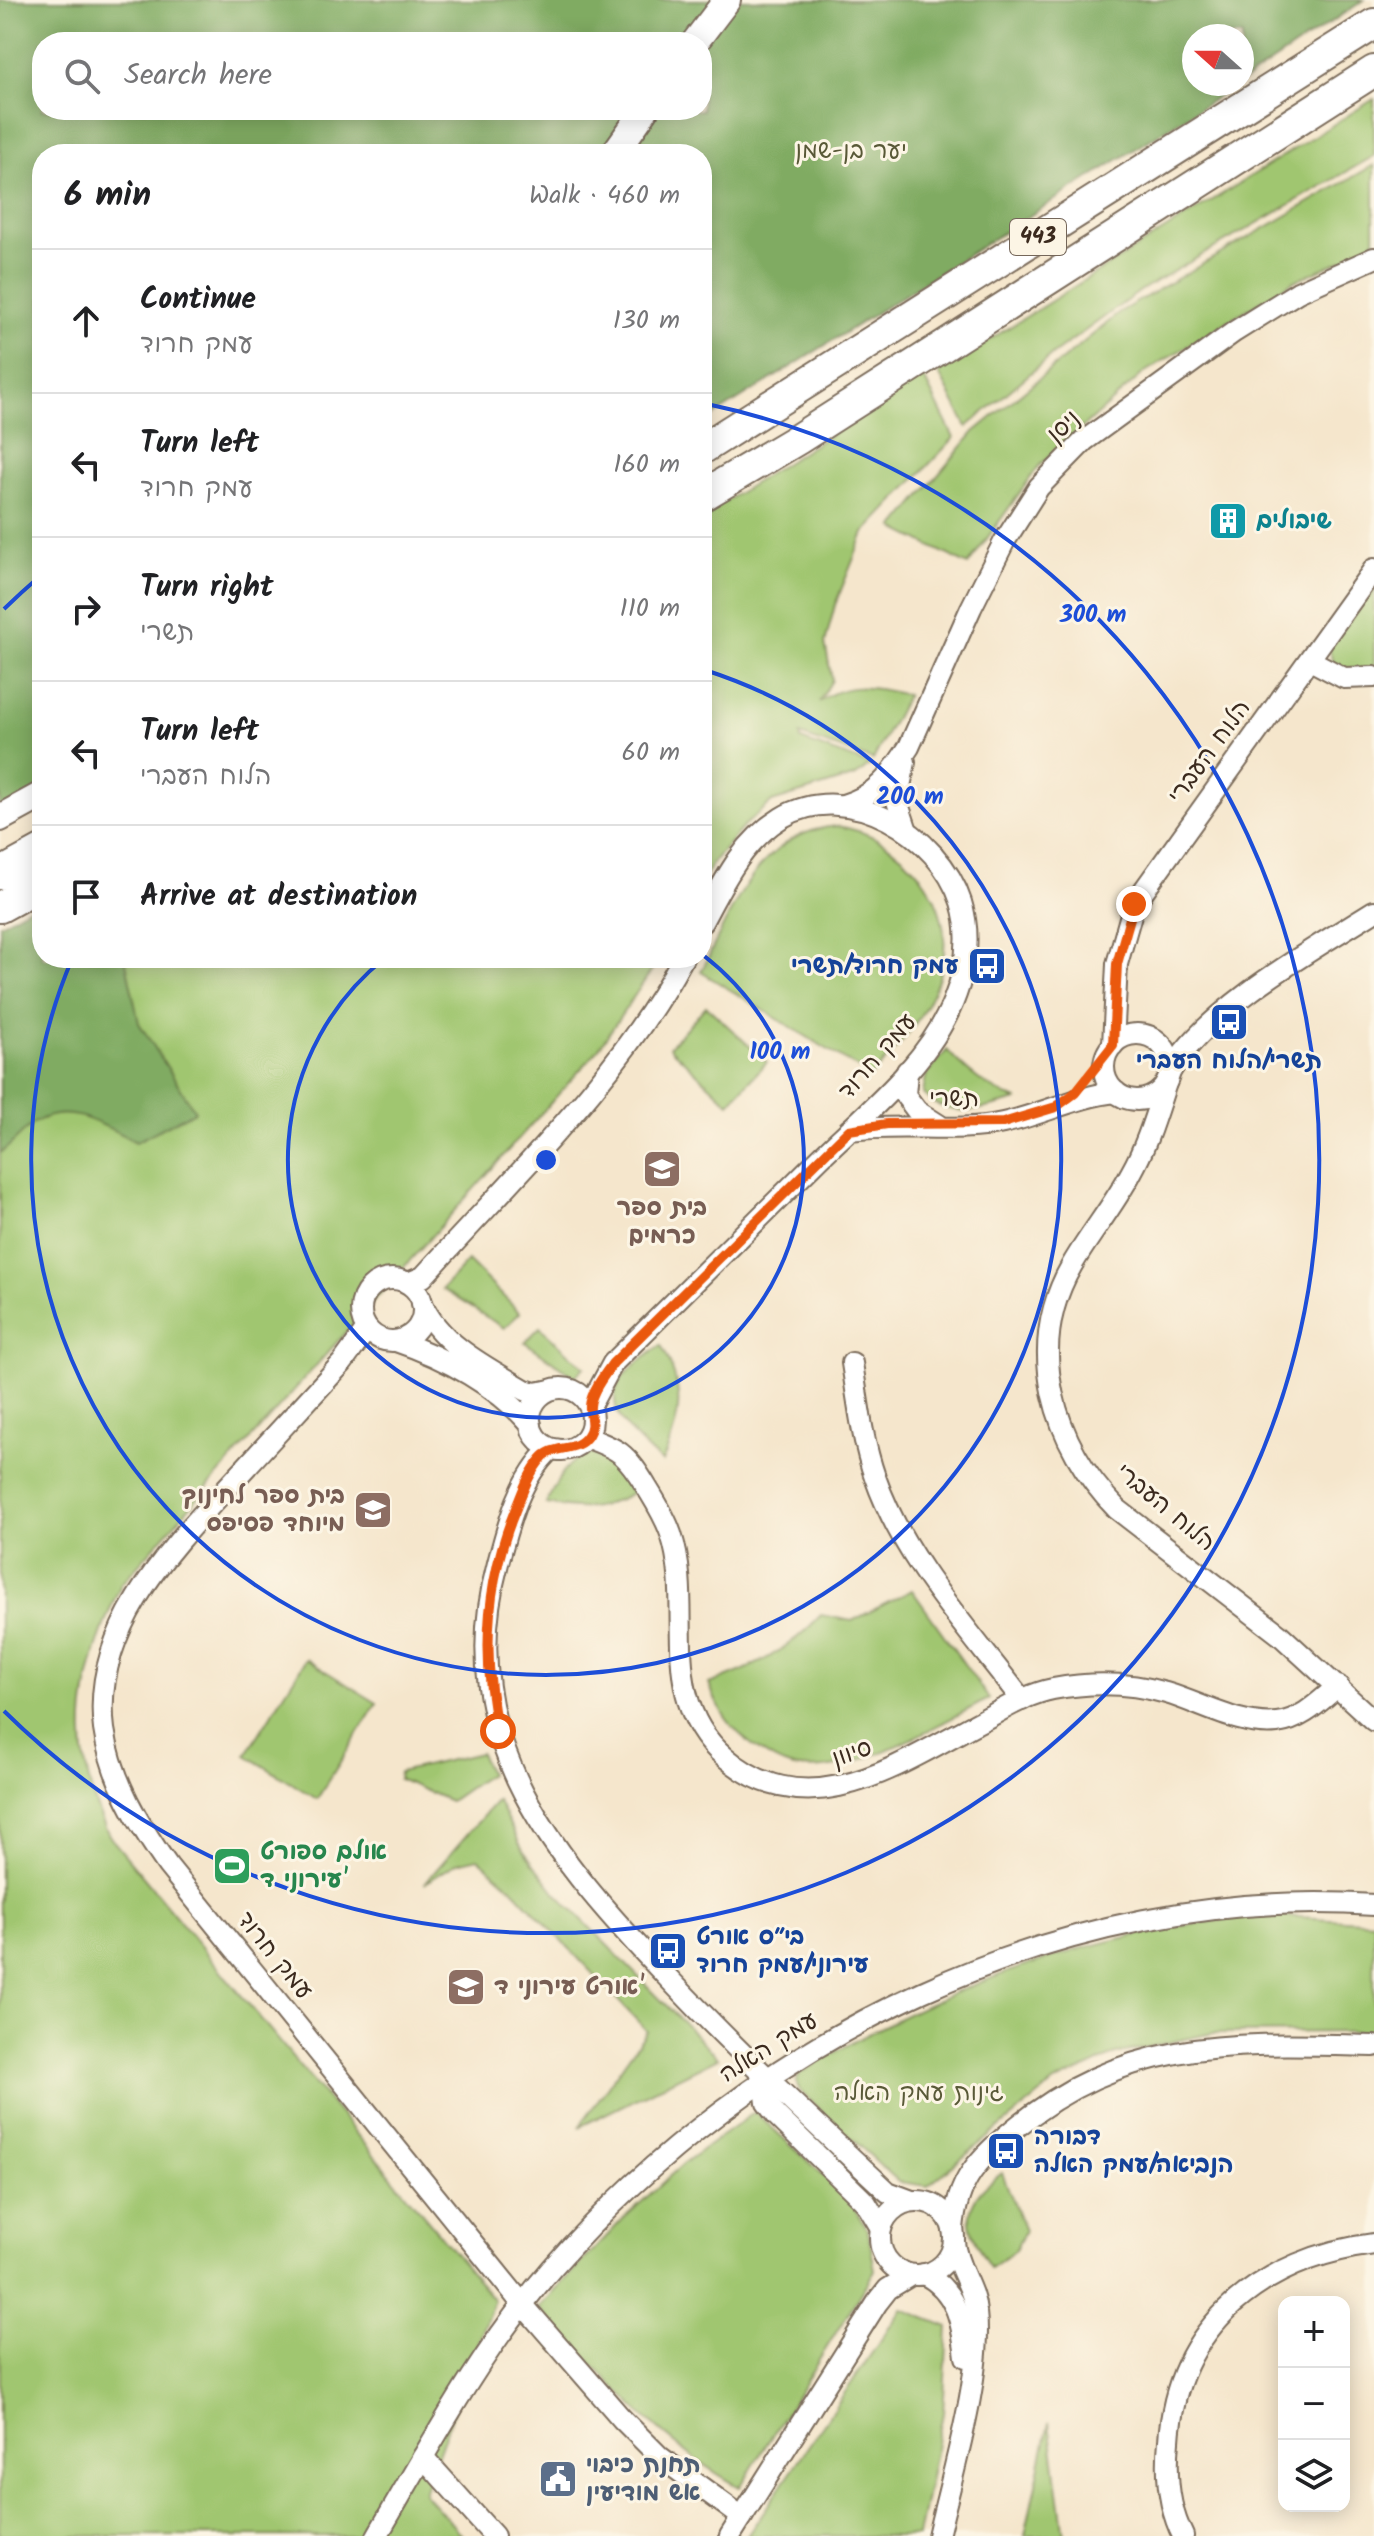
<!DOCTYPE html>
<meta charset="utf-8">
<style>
body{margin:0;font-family:Kalam,"Playpen Sans Hebrew",sans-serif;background:#f2f2f2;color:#202124}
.controls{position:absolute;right:24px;bottom:24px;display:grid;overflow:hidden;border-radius:16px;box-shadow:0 4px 20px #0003}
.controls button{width:72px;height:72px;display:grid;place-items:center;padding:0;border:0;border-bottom:2px solid #e0e0e0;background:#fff;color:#202124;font:40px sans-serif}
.compass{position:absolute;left:1182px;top:24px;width:72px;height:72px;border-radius:50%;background:#fff;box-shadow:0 4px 20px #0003;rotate:291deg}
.stop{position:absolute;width:24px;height:24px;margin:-18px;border:6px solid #ea580c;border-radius:50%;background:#fff}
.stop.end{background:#ea580c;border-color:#fff;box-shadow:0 2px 8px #0008}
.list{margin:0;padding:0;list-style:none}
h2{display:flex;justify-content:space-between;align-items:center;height:104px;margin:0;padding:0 32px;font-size:34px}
h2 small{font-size:26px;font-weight:400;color:#757577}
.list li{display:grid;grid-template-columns:52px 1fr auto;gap:24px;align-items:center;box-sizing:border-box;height:144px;padding:0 32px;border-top:2px solid #e0e0e0}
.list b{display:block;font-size:30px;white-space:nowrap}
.list p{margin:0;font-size:26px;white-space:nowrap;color:#757577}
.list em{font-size:26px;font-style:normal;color:#757577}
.icon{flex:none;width:44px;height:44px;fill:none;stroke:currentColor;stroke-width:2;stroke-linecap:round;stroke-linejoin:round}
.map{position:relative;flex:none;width:1374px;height:2536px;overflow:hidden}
.search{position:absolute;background:#fff;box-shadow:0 4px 20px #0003;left:32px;top:32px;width:680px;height:88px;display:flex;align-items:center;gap:20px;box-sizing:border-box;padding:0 28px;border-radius:32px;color:#757577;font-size:30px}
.panel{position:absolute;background:#fff;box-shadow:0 4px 20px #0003;left:32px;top:144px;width:680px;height:824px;border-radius:32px}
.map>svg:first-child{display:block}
.green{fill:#a0c670;stroke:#6e7847;stroke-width:2}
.forest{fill:#80ab62;stroke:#5e6a40;stroke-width:2;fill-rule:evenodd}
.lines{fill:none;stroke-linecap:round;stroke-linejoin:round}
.minor-casing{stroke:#7c6c5b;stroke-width:24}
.major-casing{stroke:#7c6c5b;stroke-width:30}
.highway-casing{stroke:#7c6c5b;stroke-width:34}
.minor{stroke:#fff;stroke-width:20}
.major{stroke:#fff;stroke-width:26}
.highway{stroke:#fff;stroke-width:30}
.route{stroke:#ea580c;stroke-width:10}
.ring{fill:none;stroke:#1d4ed8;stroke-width:4}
.labels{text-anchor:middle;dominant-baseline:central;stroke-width:6;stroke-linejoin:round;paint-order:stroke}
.shield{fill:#fcf5e5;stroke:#75675a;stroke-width:2}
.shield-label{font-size:22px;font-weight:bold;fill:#3b2a1e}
.park-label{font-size:24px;fill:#595937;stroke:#fcf5e5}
.street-label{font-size:24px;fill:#3b2a1e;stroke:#fcf5e5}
.culture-label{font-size:24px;font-weight:bold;fill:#0d838f;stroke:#fcf5e5;text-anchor:start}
.transit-label{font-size:24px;font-weight:bold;fill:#164399;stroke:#fcf5e5;text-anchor:start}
.education-label{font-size:24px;font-weight:bold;fill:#785e54;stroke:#fcf5e5}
.leisure-label{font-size:24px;font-weight:bold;fill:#27864d;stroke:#fcf5e5;text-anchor:start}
.service-label{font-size:24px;font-weight:bold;fill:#4e5e75;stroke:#fcf5e5;text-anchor:start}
.centre{fill:#1d4ed8;stroke:#fcf5e5;stroke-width:4}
.ring-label{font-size:24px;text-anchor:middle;font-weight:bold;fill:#1d4ed8;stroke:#fcf5e5;stroke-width:6;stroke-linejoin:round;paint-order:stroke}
</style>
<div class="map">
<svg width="1374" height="2536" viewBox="0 0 1374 2536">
<rect width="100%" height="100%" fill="#fcf5e5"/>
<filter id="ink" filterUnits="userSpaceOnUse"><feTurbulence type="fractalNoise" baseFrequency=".0125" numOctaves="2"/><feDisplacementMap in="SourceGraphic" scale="16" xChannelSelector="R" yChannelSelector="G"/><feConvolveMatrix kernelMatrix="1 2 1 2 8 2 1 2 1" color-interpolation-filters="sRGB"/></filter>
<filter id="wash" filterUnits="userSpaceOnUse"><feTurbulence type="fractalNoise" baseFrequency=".006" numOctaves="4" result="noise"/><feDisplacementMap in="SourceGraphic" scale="32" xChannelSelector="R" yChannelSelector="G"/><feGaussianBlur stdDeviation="1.8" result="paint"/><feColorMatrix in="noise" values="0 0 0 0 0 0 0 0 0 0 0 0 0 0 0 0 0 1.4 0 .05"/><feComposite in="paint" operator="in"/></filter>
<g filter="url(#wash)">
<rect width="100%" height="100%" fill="#f5e6cc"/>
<g class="green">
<path d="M1374 99V156L1143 289 1053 354 967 427 938 372Z"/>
<path d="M1374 165V246L1294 281 1145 372 1039 466 968 565 894 528 974 432 1123 310Z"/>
<path d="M923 376 954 438 864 533 835 605 825 643 832 680 819 702C846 681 873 687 907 695L873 760 800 735 801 740 870 765 856 776 772 802 745 825 713 862 702 882V516Z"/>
<path d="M1374 588V667L1347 670 1333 664 1329 648Z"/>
<path d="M837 826C871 831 898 848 920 875 976 949 926 1020 871 1076L701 972C732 911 758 832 837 826Z"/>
<path d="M0 947 42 958H660L597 1051 121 1584C82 1670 64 1749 110 1837L494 2300 424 2493 463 2536H0Z"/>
<path d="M706 1006 767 1062 729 1103 669 1047Z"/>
<path d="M947 1050C968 1074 988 1088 1017 1100 985 1109 950 1121 923 1094L926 1076Z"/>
<path d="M468 1261 520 1313 504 1328 442 1289Z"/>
<path d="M540 1327 584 1367 575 1377 525 1342Z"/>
<path d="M661 1345C686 1390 682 1416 662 1462 641 1443 598 1412 622 1378 631 1366 649 1355 661 1345Z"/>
<path d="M589 1453 607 1460 634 1492C599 1511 584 1511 546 1504 557 1481 564 1462 589 1453Z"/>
<path d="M912 1590 989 1699C937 1724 857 1776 799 1768 783 1766 767 1756 755 1747 731 1729 719 1712 709 1684 754 1668 789 1650 821 1615L852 1621Z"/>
<path d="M306 1659 377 1703 317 1799 246 1755Z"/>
<path d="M480 1753 489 1774 450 1801 398 1779 399 1772Z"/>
<path d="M497 1800 523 1850 556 1893 718 2058 579 2127 647 2031 514 1890 478 1858 457 1863 424 1884Z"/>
<path d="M1270 1915 1374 1922V2032L1213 2033 1116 2054 1054 2083 928 2186 899 2182 800 2091 796 2082 799 2074C941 1985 1103 1928 1270 1915Z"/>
<path d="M755 2112 848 2198 868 2231 875 2270 740 2487C660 2444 601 2372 539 2308L623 2219 684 2163Z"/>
<path d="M1002 2173 1025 2231 1015 2250 990 2268C965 2225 957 2206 1002 2173Z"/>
<path d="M902 2309 948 2327 943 2413 918 2536H747Z"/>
<path d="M1049 2423 1064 2536H1025Z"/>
</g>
<g class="forest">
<path d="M0 0H1364L1242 82V36H1194V84H1238L702 423V154H42V821L28 796 0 808ZM42 42H702V110H42Z"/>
<path d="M42 900V958H125L139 1023 195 1111 136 1142C104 1126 68 1101 34 1123 22 1132 12 1145 0 1153V924Z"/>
</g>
</g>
<g filter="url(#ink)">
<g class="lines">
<g class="minor-casing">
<g id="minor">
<path d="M1310 660 1344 678 1374 677"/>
<path d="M905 762 897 801 907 831"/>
<path d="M843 805C877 795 890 776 909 747L971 608 1004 542 1039 487 1084 441 1234 332 1298 292 1374 258"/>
<circle cx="1137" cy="1067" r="33"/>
<path d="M1113 1045 1117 964 1134 904 1374 569"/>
<path d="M907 1071 905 1095 917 1111 939 1125"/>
<path d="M1170 1072C1206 1009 1312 950 1374 911"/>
<path d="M1166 1083C1156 1113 1147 1145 1131 1173 1114 1205 1090 1234 1072 1265 1024 1348 1053 1444 1117 1509L1279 1634 1374 1721"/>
<path d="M849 1130C899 1123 959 1133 1003 1123 1041 1115 1077 1096 1116 1092"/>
<circle cx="392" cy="1310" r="31"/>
<path d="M408 1283 423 1277C515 1175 618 1079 683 958"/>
<path d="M422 1303C439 1344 488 1368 525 1390L534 1393 546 1391"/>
<path d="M367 1329 343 1362C307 1401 271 1440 235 1479 172 1547 91 1627 104 1729 111 1779 139 1825 168 1866L523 2305 622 2419 660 2457 742 2517"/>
<path d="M396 1341C444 1357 498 1386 531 1425"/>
<path d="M852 1363C858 1401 862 1440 875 1477 904 1561 969 1630 1022 1700"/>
<circle cx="561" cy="1419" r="31"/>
<path d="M590 1406 613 1363C682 1295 751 1227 820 1158 866 1113 928 1064 953 1002 966 970 972 937 961 902 939 834 848 778 781 818 742 842 723 883 702 922"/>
<path d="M587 1437C597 1442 611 1446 620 1453 632 1462 641 1478 649 1491 657 1504 666 1519 671 1534 696 1609 655 1697 725 1757 809 1830 901 1763 981 1721 1004 1709 1027 1694 1053 1689 1091 1682 1128 1682 1166 1693 1201 1703 1240 1727 1277 1723 1302 1720 1320 1701 1338 1686"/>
<path d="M561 1450 551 1449C520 1477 508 1524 498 1563 450 1740 558 1862 671 1981 741 2055 814 2123 888 2192L912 2201"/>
<path d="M764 2077 767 2103 777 2116 866 2203 881 2228"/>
<circle cx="917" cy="2238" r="37"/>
<path d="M953 2229C957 2180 978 2159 1014 2129 1127 2036 1237 2043 1374 2046"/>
<path d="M924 2274C957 2291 962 2322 966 2357"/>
<path d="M423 2457 494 2536"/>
<path d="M377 2536C431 2444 482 2349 552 2268 754 2037 1063 1884 1374 1905"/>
<path d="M730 2536 877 2303 888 2289 911 2275"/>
<path d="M938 2536C952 2475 983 2372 976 2312 974 2287 956 2267 954 2242"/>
<path d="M1183 2536C1168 2507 1166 2472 1169 2441 1176 2324 1265 2258 1374 2244"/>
</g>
</g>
<g class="major-casing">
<g id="major">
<path d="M695 42 727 0"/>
<path d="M614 154 645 110"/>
<path d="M0 818 42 795"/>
</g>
</g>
<g class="highway-casing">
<g id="highway">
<path d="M702 449 1374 24"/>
<path d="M702 496 798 439 1374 71"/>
<path d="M0 874 42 851"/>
<path d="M0 907 42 884"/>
</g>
</g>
<use href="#minor" class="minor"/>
<use href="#major" class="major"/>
<use href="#highway" class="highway"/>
</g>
</g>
<g class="lines" filter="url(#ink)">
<path class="route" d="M498 1731C481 1654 486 1581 516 1508 523 1491 529 1473 541 1459 554 1443 576 1454 588 1435 595 1424 589 1417 590 1406 591 1392 605 1374 613 1363L849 1130 887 1124 1003 1123 1056 1107 1075 1093 1113 1045 1117 964 1134 904"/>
</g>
<g class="ring">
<path d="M703 955A258 258 0 1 1 385 958"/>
<path d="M705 670A515 515 0 1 1 72 959"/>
<path d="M4 609A773 773 0 0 1 39 577M707 404A773 773 0 1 1 4 1711"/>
</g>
<defs>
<g id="building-square" transform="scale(2)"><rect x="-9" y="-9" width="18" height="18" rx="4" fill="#0f9aa8" stroke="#fcf5e5"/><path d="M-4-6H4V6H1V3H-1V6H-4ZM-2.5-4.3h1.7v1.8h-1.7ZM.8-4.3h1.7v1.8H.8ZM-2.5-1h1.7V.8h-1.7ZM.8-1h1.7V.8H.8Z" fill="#fff"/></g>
<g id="bus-square" transform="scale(2)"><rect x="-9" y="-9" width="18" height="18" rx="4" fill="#1a4fb4" stroke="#fcf5e5"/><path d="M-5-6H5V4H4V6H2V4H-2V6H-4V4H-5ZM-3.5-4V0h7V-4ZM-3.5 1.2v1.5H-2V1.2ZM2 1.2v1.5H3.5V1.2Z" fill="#fff"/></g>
<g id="school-square" transform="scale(2)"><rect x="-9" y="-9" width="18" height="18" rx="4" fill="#8d6e63" stroke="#fcf5e5"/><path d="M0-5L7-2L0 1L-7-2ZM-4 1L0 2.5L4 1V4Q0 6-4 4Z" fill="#fff"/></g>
<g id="stadium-square" transform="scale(2)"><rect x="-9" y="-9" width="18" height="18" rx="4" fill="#2e9e5b" stroke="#fcf5e5"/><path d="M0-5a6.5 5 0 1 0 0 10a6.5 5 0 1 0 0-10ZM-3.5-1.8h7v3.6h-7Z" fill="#fff"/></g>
<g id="civic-square" transform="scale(2)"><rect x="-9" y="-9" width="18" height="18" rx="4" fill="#5c6f8a" stroke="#fcf5e5"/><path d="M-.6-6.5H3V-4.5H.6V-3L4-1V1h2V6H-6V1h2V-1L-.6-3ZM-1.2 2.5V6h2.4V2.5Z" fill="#fff"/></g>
</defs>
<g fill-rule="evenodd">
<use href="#building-square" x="1228" y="521"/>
<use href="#bus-square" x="987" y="966"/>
<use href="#bus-square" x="1229" y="1022"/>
<use href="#school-square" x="662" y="1169"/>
<use href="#school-square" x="373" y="1510"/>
<use href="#stadium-square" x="232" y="1866"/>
<use href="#bus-square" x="668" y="1951"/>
<use href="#school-square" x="466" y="1987"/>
<use href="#bus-square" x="1006" y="2151"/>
<use href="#civic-square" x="558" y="2479"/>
</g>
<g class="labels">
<rect class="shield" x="1010" y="219" width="56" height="36" rx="6"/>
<g class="shield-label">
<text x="1038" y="237">443</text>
</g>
<g class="park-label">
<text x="851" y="151">יער בן-שמן</text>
<text x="919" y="2093">גינות עמק האלה</text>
</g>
<g class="street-label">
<text transform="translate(1064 427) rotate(-42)">ניסן</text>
<text transform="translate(1210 752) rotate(-54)">הלוח העברי</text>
<text transform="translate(878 1057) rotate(-49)">עמק חרוד</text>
<text x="954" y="1099">תשרי</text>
<text transform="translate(1165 1508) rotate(40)">הלוח העברי</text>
<text transform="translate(852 1754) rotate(-19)">סיוון</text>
<text transform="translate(274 1956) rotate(51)">עמק חרוד</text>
<text transform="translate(769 2048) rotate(-32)">עמק האלה</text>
</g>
<g class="culture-label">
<text x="1256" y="521">שיבולים</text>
</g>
<g class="transit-label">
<text x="959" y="966" text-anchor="end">עמק חרוד/תשרי</text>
<text x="1229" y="1061" text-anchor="middle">תשרי/הלוח העברי</text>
<text x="696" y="1937">בי״ס אורט<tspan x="696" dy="28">עירוני/עמק חרוד</tspan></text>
<text x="1034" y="2137">דבורה<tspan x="1034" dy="28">הנביאה/עמק האלה</tspan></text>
</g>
<g class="education-label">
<text x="662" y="1208">בית ספר<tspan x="662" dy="28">כרמים</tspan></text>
<text x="345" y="1496" text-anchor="end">בית ספר לחינוך<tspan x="345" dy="28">מיוחד פסיפס</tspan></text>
<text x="494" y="1987" text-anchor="start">אורט עירוני ד'</text>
</g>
<g class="leisure-label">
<text x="260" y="1852">אולם ספורט<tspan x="260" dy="28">עירוני ד'</tspan></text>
</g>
<g class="service-label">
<text x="586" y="2465">תחנת כיבוי<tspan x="586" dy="28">אש מודיעין</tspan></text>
</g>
</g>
<circle cx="546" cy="1160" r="12" class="centre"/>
<g class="ring-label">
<text x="1093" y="622">300 m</text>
<text x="910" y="804">200 m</text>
<text x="780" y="1059">100 m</text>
</g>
</svg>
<div class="controls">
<button>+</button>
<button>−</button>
<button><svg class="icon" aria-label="layers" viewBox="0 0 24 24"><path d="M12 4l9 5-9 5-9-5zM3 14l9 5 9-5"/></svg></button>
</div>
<svg class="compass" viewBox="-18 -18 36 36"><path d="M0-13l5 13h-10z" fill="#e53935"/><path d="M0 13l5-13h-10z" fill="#757577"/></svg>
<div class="stop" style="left:498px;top:1731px"></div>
<div class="stop end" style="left:1134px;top:904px"></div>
<div class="search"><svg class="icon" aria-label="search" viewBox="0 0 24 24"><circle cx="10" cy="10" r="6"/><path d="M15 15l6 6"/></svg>Search here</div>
<section class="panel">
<h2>6 min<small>Walk · 460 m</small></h2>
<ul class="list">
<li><svg class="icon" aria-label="ahead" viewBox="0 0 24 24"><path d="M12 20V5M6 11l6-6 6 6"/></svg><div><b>Continue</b><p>עמק חרוד</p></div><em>130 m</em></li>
<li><svg class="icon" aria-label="left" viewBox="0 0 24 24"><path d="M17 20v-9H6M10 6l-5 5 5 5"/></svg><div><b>Turn left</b><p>עמק חרוד</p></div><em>160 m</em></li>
<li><svg class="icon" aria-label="right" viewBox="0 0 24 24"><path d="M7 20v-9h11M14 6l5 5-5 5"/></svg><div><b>Turn right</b><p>תשרי</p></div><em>110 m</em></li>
<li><svg class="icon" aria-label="left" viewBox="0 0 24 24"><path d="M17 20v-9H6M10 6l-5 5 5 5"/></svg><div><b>Turn left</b><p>הלוח העברי</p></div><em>60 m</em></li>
<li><svg class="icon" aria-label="arrive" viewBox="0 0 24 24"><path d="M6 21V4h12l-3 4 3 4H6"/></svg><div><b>Arrive at destination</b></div></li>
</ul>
</section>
</div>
